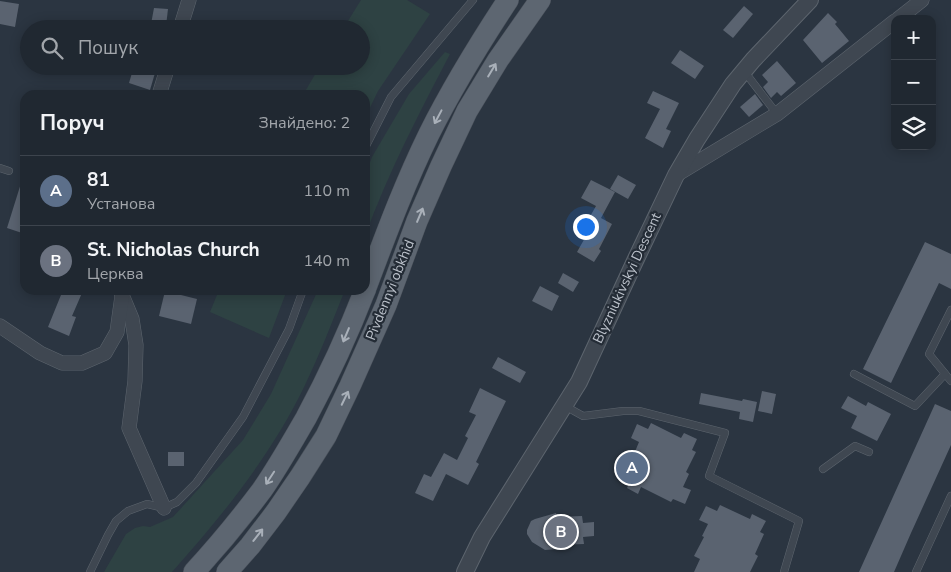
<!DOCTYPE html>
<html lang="uk">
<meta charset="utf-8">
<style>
body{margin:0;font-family:"Nunito Sans",sans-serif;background:#283039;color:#f1f3f6}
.controls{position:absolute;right:15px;top:15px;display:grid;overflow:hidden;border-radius:10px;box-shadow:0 2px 12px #0003}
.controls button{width:45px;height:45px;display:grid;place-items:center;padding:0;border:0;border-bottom:1px solid #3d444d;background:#202831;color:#f1f3f6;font:25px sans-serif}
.you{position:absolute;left:585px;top:226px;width:18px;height:18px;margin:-12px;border:4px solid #fff;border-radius:50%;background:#1a73e8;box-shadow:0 0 0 8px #1a73e833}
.badge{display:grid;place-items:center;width:32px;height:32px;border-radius:50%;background:#a0bfec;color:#fff;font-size:16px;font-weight:700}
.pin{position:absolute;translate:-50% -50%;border:2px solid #fff;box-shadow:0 1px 5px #0006}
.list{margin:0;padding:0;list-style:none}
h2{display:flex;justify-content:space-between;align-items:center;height:65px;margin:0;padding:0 20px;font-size:21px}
h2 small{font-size:16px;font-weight:400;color:#a2a6ab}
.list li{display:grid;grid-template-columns:32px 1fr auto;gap:15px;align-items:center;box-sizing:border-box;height:70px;padding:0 20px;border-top:1px solid #3d444d}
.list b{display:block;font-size:19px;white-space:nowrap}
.list p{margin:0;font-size:16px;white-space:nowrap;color:#a2a6ab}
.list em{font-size:16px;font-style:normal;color:#a2a6ab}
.icon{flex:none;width:28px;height:28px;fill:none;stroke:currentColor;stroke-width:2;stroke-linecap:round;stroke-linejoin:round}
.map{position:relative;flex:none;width:951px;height:572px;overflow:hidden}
.search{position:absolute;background:#202831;box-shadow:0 2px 12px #0003;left:20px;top:20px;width:350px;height:55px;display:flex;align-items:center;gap:12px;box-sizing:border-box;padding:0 18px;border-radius:28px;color:#a2a6ab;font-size:19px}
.panel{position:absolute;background:#202831;box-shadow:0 2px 12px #0003;left:20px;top:90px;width:350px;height:205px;border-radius:15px}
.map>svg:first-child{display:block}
.green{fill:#2e4243}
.building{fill:#5a6370}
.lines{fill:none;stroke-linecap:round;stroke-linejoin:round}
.service-casing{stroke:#5d656e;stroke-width:8}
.minor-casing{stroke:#5d656e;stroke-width:15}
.tertiary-casing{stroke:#5d656e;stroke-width:18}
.primary-casing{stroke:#49505a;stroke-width:22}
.service{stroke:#3f4751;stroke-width:7}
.minor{stroke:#3f4751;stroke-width:14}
.tertiary{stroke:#3f4751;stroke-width:16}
.primary{stroke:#5d6671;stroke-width:21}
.oneway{stroke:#a9b0b9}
.labels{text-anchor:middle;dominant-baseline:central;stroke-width:4.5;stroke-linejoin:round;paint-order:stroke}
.street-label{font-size:14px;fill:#bcc2cb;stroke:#242c36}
</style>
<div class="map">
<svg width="951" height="572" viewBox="0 0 951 572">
<rect width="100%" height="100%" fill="#2b3541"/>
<g class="green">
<path d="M361 0H407L430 14 378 91 365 118V95H303L320 66H361V29H343Z"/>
<path d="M445 52 450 54C419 113 388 173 365 236V176L372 157 409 94Z"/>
<path d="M219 290H287L269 338 210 312Z"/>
<path d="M318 290H345C332 322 320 354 305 385 272 454 223 515 172 572H104L126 534 135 528 143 526 150 527 173 517 243 440 271 394Z"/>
</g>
<g class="building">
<path d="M0 1 19 4 15 27 0 24Z"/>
<path d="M744 6 753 14 733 38 723 30Z"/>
<path d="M154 8 168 9 166 26 151 24Z"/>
<path d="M828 13 837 22 835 24 849 41 822 63 803 40Z"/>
<path d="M680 50 704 66 695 79 671 63Z"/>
<path d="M777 61 796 83 781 96 777 92 771 98 763 87 768 82 762 75Z"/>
<path d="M134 66 155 73 150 90 129 83Z"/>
<path d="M653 91 679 103 666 129 671 131 663 148 645 138 660 109 647 103Z"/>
<path d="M755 94 763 105 749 117 740 107Z"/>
<path d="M618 175 636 185 628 199 610 189Z"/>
<path d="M22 180 25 181V234L7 228Z"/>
<path d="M591 180 615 192 601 218 612 224 599 249 601 251 594 262 577 252 590 229 584 227 596 206 581 198Z"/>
<path d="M925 242 951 254V289L939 283 891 383 863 369Z"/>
<path d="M563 273 579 282 573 292 558 283Z"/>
<path d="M540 286 559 296 552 311 532 301Z"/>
<path d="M63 290H76L82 293 72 316 76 317 69 336 48 327Z"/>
<path d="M165 291 197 299 191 324 159 316Z"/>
<path d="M498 357 526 372 520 383 492 368Z"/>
<path d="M480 388 506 401 476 462 479 464 468 485 446 474 433 501 415 493 424 474 431 477 444 453 457 460 468 438 465 436 476 415 469 412Z"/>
<path d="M762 391 776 394 772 414 758 411Z"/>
<path d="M701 393 742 401 743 399 757 402 753 422 739 419 740 412 699 404Z"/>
<path d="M848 396 866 406 868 402 891 414 877 441 851 428 857 416 841 408Z"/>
<path d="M935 404 951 411V445L911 533 894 572H859Z"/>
<path d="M651 423 681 438 684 433 697 439 692 450 696 452 686 472 689 474 683 487 691 490 685 504 673 499 671 502 641 487 638 494 627 488 632 477 626 474 635 455 634 454 639 442 631 438 637 424 648 429Z"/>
<rect x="168" y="452" width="16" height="14"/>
<path d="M720 505 750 519 752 514 766 521 760 532 764 534 755 554 758 556 750 572H694L700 559 694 556 704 537 702 536 708 524 699 520 706 506 717 511Z"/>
<path d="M556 513 557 517 582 516 583 523 594 522V536L583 537 584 544 558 545V549L545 550 532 542 527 534V530L531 521 535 519Z"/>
</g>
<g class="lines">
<g class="service-casing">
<g id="service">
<path d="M744 71 777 114"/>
<path d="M365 148 391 97 473 0"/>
<path d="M0 168 9 171"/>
<path d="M951 310 929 354 951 381"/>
<path d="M854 374 915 406 945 374"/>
<path d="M565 406 583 416 623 411H639L725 433 709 476 799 521 784 572"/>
<path d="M823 469 855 446 869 452"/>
<path d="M90 572 108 535 116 521 128 511 147 504 164 508 177 502 196 483 243 417 289 329 303 290"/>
<path d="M916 572 951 496"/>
</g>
</g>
<g class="minor-casing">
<g id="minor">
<path d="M898 19 922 0"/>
<path d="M180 29 189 0"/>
<path d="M159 95 168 66"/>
<path d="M676 175 777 114 895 21"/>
<path d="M121 290 122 295 132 319 136 345 135 381 129 428 164 508"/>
<path d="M0 326 40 353 62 363H82L105 353 117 332 122 296"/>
</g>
</g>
<g class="tertiary-casing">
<path id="tertiary" d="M465 572 482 537 579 382 635 261 676 175 697 139 733 84 753 60 810 0"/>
</g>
<g class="primary-casing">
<g id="primary">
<path d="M365 290C385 237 404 185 429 134 452 88 479 44 508 0"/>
<path d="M194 572C218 546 241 518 262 490 278 467 292 442 306 418 328 377 348 334 365 290"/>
<path d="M227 572 250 546 276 512 300 477 326 436 350 386 386 305 417 221 441 166 467 111 498 60 540 0"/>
</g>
</g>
<use href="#service" class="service"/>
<use href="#minor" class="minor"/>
<use href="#tertiary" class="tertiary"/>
<use href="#primary" class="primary"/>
</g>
<defs><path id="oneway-shaft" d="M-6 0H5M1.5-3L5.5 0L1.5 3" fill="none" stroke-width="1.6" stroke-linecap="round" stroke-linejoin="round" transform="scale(1.25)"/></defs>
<g class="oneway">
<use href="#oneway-shaft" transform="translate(492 70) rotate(-59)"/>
<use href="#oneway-shaft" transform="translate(438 117) rotate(118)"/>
<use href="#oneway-shaft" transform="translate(420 215) rotate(-67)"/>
<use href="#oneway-shaft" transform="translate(346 335) rotate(113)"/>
<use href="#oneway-shaft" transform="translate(345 398) rotate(-64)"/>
<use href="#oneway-shaft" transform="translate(270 478) rotate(123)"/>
<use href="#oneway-shaft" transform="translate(258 535) rotate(-52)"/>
</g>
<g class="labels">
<g class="street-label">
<text transform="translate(627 278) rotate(-65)">Blyzniukivskyi Descent</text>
<text transform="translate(390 290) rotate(-68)">Pivdennyi obkhid</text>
</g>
</g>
</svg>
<div class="controls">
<button>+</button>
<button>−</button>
<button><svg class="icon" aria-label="layers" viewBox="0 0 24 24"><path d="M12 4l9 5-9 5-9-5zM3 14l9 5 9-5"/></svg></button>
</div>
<div class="you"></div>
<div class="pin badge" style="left:632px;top:468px;background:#5c6f8a">A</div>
<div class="pin badge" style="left:561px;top:532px;background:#6b7280">B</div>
<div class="search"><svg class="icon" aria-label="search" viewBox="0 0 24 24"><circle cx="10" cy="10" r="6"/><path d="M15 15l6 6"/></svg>Пошук</div>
<section class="panel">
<h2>Поруч<small>Знайдено: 2</small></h2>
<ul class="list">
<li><span class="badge" style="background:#5c6f8a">A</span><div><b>81</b><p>Установа</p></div><em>110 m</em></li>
<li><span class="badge" style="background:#6b7280">B</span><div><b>St. Nicholas Church</b><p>Церква</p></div><em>140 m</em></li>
</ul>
</section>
</div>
